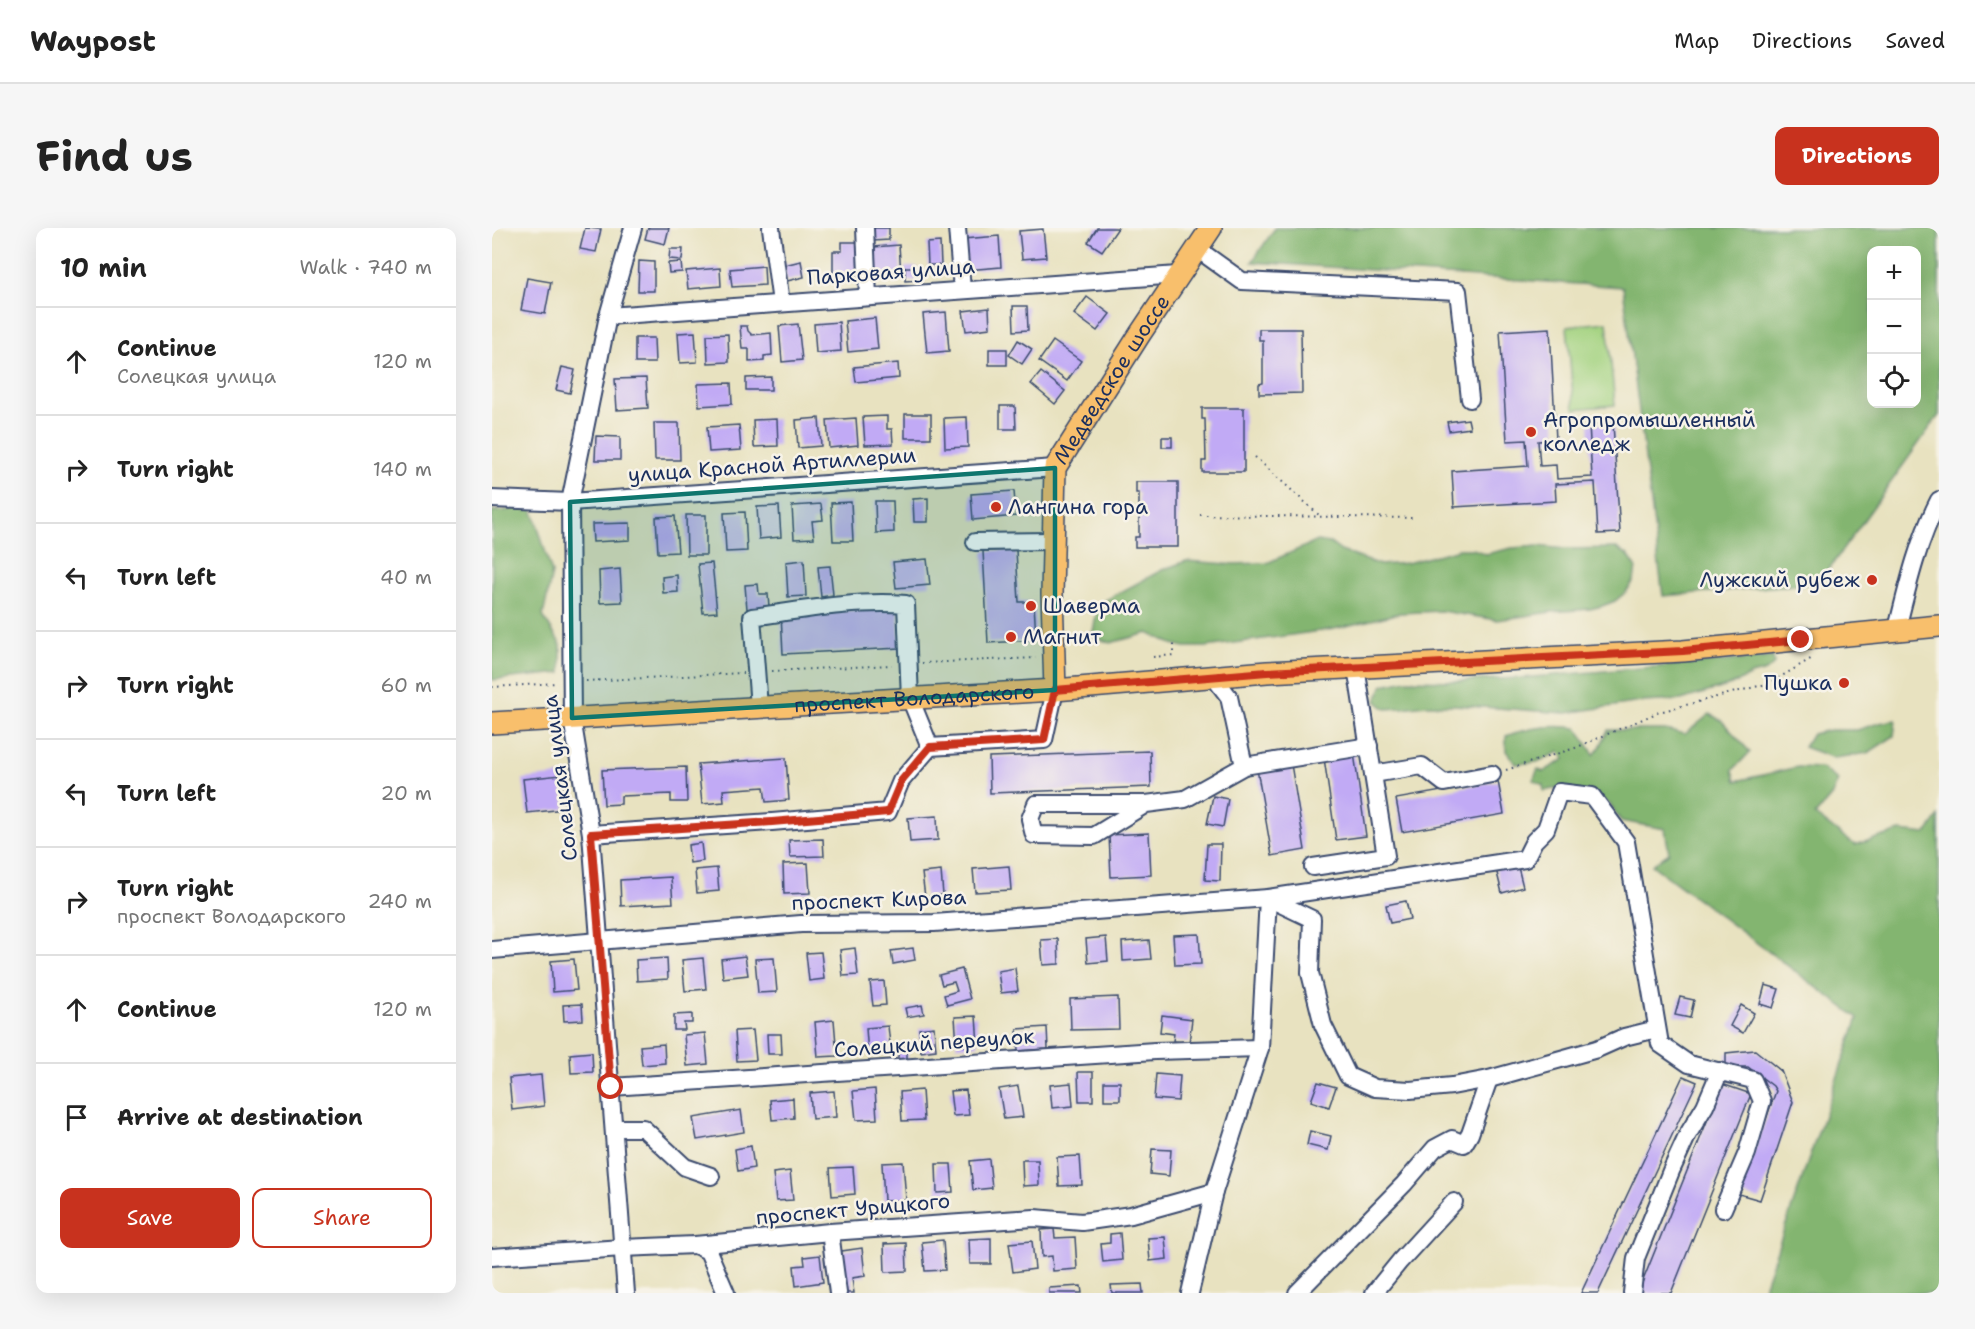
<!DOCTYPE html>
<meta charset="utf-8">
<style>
body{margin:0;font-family:"Shantell Sans",sans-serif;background:#f6f6f6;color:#222}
.controls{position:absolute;right:18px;top:18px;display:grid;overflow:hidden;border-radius:12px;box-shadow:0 6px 24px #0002}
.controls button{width:54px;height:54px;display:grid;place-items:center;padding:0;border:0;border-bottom:2px solid #e0e0e0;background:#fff;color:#222;font:30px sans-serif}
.stop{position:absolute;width:18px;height:18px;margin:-14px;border:4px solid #c8321e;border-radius:50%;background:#fff}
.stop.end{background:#c8321e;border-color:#fff;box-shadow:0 2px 6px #0008}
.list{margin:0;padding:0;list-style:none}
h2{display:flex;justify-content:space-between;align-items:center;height:78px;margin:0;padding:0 24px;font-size:26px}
h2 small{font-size:20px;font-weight:400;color:#767676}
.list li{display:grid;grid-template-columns:39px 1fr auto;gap:18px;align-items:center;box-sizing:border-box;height:108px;padding:0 24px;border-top:2px solid #e0e0e0}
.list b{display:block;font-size:22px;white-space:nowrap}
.list p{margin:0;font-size:20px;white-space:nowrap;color:#767676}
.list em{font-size:20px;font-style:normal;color:#767676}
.actions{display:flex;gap:12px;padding:18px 24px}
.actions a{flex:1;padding:14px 0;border:2px solid #c8321e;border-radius:12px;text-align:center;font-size:21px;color:#c8321e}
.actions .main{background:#c8321e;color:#fff}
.icon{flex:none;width:33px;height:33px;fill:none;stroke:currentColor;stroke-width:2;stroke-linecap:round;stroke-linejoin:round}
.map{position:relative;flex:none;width:1447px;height:1065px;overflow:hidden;border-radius:12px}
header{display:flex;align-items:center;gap:36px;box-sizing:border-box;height:84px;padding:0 30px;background:#fff;border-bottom:2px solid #e0e0e0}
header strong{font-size:28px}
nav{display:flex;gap:33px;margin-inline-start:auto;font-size:21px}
.intro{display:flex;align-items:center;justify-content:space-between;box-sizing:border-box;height:144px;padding:0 36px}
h1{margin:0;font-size:42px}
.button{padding:15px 27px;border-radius:12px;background:#c8321e;color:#fff;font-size:21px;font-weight:700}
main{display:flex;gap:36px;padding:0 36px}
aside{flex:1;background:#fff;border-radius:12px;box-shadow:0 6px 24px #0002}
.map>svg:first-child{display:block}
.green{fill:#a4d381;stroke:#608170;stroke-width:1.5}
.forest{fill:#83b56f;stroke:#4f7266;stroke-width:1.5;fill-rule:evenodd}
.building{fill:#c1aaf5}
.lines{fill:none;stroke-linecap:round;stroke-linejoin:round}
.minor-casing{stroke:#3a4a6d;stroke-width:20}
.major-casing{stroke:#3a4a6d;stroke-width:24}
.path{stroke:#3a4a6d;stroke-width:2;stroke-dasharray:1.5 4.5;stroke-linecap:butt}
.minor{stroke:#fff;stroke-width:16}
.major{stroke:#f8bf6c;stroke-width:21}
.route{stroke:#c8321e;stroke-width:8}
.marked{fill:#0f766e;fill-opacity:0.2;stroke:#0f766e;stroke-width:4.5;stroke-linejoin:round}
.poi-dot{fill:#c8321e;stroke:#f7f3e8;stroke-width:2}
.labels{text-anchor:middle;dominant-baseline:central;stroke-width:5;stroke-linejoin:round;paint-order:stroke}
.street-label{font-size:21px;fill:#1b2f5e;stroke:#f7f3e8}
.poi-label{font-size:21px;fill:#1b2f5e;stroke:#f7f3e8;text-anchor:start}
</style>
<header>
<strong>Waypost</strong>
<nav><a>Map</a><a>Directions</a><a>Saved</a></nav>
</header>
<div class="intro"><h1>Find us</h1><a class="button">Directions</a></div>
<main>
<aside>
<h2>10 min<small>Walk · 740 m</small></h2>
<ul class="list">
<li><svg class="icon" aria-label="ahead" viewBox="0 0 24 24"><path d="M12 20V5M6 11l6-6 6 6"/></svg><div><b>Continue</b><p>Солецкая улица</p></div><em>120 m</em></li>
<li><svg class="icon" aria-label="right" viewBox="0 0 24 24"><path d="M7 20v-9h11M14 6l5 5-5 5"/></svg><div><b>Turn right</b></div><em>140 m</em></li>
<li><svg class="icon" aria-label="left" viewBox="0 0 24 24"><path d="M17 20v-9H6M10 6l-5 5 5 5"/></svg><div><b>Turn left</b></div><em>40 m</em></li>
<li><svg class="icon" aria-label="right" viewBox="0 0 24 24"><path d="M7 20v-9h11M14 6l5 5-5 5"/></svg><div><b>Turn right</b></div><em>60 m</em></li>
<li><svg class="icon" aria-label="left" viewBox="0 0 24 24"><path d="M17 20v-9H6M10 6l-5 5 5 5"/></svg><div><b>Turn left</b></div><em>20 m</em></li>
<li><svg class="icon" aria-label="right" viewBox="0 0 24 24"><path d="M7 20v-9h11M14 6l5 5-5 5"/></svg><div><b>Turn right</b><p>проспект Володарского</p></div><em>240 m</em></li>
<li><svg class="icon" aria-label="ahead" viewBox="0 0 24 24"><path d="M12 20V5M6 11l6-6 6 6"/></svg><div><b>Continue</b></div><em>120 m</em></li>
<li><svg class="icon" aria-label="arrive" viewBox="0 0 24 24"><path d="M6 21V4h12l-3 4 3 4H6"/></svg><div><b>Arrive at destination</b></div></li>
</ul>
<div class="actions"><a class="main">Save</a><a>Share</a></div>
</aside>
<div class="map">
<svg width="1447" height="1065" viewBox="0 0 1447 1065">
<rect width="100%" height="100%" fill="#f7f3e8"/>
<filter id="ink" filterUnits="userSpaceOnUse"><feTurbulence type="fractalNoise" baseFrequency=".0167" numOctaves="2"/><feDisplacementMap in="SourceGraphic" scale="12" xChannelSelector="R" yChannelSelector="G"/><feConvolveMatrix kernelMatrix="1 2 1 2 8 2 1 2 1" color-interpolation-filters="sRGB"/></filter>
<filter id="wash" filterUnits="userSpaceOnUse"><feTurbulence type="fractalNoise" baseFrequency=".008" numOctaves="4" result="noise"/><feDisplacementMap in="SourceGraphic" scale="24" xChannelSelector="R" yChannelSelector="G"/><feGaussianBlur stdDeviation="1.35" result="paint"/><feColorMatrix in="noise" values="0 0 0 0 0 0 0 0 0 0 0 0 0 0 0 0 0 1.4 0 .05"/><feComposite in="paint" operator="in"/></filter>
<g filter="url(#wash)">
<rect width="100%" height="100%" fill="#e8e2c0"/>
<path class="green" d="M1115 94 1123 177 1082 181 1075 98Z"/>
<g class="forest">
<path d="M783 0H1447V187L1327 355 1171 368 1131 59 760 34ZM1380 22H1424V176H1380Z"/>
<path d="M39 277 60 345 51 388 69 417V445L0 452V283H11Z"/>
<path d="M825 313 838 315 849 323 888 337 915 335 967 321H981L994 326 1020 320 1046 318 1073 321 1125 320 1136 327 1144 339 1142 353 1134 364 1123 373 1110 378 1098 381 1059 384 1005 392 949 383 908 385 842 401 714 419H693L680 416 656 405 618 415 600 408 605 383 612 373 670 342 694 333 737 336 775 335Z"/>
<path d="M1281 429 1282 436 1274 443 1259 447 1239 457 1189 472 1149 474 1074 485 962 477H935L910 480 894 481 884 473 891 457 915 452 965 453 1029 450Z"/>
<path d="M1218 486 1230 493 1258 524 1241 542 1244 553 1306 539 1329 540 1346 552 1340 567 1323 587 1363 617 1408 603 1434 606 1447 588V1065H1270L1366 790 1160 637 1177 625 1173 601 1129 593 1118 576 1106 570 1069 559 1052 563 1051 557 1041 552 1046 541 1051 544 1073 531 1068 524 1045 534 1024 536 1014 523V508C1038 499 1060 496 1085 500L1102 527 1108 519 1116 502H1173L1193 506Z"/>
<path d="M1404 492 1402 508 1376 525 1342 530 1312 519 1320 506 1338 502H1365L1387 495Z"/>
</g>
<g id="blocks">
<g class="building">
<path d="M93 0 109 1 104 24 88 21Z"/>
<path d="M156 0H177L173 16 153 11Z"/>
<path d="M380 0H397V12L381 13Z"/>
<path d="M605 0H626L610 23 596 14Z"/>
<path d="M551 1 554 29 530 31 527 3Z"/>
<path d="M507 8 509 39 474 42 471 11Z"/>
<path d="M350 14H367L368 50H341V23H350Z"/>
<path d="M448 14 449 37H436L435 15Z"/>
<path d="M407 17 409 46 384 48 382 19Z"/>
<path d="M178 21H191L190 32 177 31Z"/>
<path d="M147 33 162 34V63H146Z"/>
<path d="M309 33 312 49 295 53 292 37Z"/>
<path d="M189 34 190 44 177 45 176 35Z"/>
<path d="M272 38 273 57 240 59 238 41Z"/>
<path d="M413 39H426V52L413 53Z"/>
<path d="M228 40 229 58 196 61 194 43Z"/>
<path d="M35 50 59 54 53 86 29 82Z"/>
<path d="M595 69 618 86 605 103 582 86Z"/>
<path d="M521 78H535L536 102 522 103Z"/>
<path d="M497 80 498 100 474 103 471 83Z"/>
<path d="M454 84 457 123 435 125 431 86Z"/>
<path d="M383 90 386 121 356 124 353 93Z"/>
<path d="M347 94 349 123 324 125 322 96Z"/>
<path d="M306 96 310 132 290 134 287 98Z"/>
<path d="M248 98H255L256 103 260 107 279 105 280 127 272 128V133L257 134V121H250Z"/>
<path d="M1058 100 1064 212 1046 213 1048 238 1064 237 1065 251 1100 249 1097 196 1121 195 1128 305 1106 306 1103 254 1063 256 1064 273 962 279 960 243 1036 238 1034 212 1015 213 1008 103Z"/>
<path d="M767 101H809L810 165 767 166V156L771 155V112H767Z"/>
<path d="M203 104 205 134 188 135 186 105Z"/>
<path d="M236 106 237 134 216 135 215 107Z"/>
<path d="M143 110H162L163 135H143Z"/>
<path d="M526 112 540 121 530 136 517 127Z"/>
<path d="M561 113 589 133 575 153 547 133Z"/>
<rect x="497" y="121" width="18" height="16"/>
<path d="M406 135 407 150 364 154 362 139Z"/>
<path d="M70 139 83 142 78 165 64 162Z"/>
<path d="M549 144 573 163 563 176 539 156Z"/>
<path d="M279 149V162H254V150Z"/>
<path d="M154 150 156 180 125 182 123 151Z"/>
<path d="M239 155 240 176 207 178 206 156Z"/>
<path d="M508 178H523L524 201H508Z"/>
<path d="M710 180H752V244H710V233H714L713 191H710Z"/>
<rect x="413" y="186" width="26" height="24"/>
<path d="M395 188V201H400L401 216 373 217 371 189Z"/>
<path d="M475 189 476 219 453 220 452 190Z"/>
<path d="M327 190 329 218 306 220 304 192Z"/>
<path d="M364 190 366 217 337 220 335 192Z"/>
<path d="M285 191 286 218 262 219 261 192Z"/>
<path d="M976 191 978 200 957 203 955 194Z"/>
<path d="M162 195H187L188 232H163Z"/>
<path d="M247 197 249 222 217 224 215 199Z"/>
<path d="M104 208 128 209V232H103Z"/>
<rect x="670" y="209" width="10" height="10"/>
<path d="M644 254H686V319H643V309H647V265H644Z"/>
<path d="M522 263 524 288 481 292 479 266Z"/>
<path d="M436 270V294H422L421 271Z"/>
<path d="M383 273H401L402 304 384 305Z"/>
<path d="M359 274 361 313H341L339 275Z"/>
<path d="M329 276 331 292 320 293 322 310 302 311 300 278Z"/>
<path d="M287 278 289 309 267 311 265 279Z"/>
<path d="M253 284 255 323 234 324 232 285Z"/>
<path d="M194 287H214V327H195Z"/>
<path d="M183 288 186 324 166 325 164 289Z"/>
<path d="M138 295V312L101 314 100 296Z"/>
<path d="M524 322 527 374H542L544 412 496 415 491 323Z"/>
<path d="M435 331 438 357 404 360 401 334Z"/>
<path d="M312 332 314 368 296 369 294 334Z"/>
<path d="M220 335 225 384 211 385 206 336Z"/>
<path d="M338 338 341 367 329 369 326 339Z"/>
<path d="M128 341 130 374 108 375 107 343Z"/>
<path d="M185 347 186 364 171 365 170 349Z"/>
<path d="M266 356 267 366H276L277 379 255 381 253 357Z"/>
<path d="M406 380 408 420 291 426 289 386Z"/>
<path d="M658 523 659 559 498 565 497 529Z"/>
<path d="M862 525 874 608 844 612 832 530Z"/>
<path d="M294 530 297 572 274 574 272 559 231 562 232 574 210 576 206 536Z"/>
<path d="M799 536 813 622 780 628 765 541Z"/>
<path d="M194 539 195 574H179V566L129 568V576L112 577 110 542Z"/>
<path d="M69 547 73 581 35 585 31 551Z"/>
<path d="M1006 553 1012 586 910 604 904 571Z"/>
<path d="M721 568 736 571 731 599 715 596Z"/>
<path d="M445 588 446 612 418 614 416 590Z"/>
<path d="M657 605 659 647 619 649 617 607Z"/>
<path d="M331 611 332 628 298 629 297 612Z"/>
<path d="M209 615 211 633 198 635 196 617Z"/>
<path d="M715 616H729L728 653 713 652Z"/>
<path d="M316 635 318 665 292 666 291 636Z"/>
<path d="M1025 635 1031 659 1010 665 1004 641Z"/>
<path d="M517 638 519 662 483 664 481 641Z"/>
<path d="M225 640 227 663 205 665 203 642Z"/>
<path d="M449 643 451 667 433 669 430 645Z"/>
<path d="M179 649 181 675 129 678 128 652Z"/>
<path d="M914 673 918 691 898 695 894 677Z"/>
<path d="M707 706 709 736 683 737 681 707Z"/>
<path d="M614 709 616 733 596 735 594 711Z"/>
<path d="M566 711 567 736 551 737 549 712Z"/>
<path d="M657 712 659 731 631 733 630 714Z"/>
<path d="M363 720 366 747 351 748 348 722Z"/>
<path d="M421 720 423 732 401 736 399 723Z"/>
<path d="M329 724 332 751 317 753 314 725Z"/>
<path d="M253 728 256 747 231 750 229 731Z"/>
<path d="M175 730 176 751 145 753 144 732Z"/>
<path d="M211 730 214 761 193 763 190 732Z"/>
<path d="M282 730 285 764 266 765 263 731Z"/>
<path d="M82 731 85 762 61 764 59 733Z"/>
<path d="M523 740 526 763 509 765 506 743Z"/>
<path d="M470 741 478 771 455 777 452 767 465 763 462 754 450 757 447 747Z"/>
<path d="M392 753 394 777 381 778 378 754Z"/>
<path d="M1273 757 1287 761 1281 780 1268 776Z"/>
<path d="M626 769 627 801 579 802 578 771Z"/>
<path d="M1188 769 1202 772 1198 790 1183 787Z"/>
<path d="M90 776 91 792 72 793 71 777Z"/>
<path d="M430 777 432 786 415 789 413 780Z"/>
<path d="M1249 777 1262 785 1251 805 1238 798Z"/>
<path d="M200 786V795H192L193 802H182V787Z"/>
<path d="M670 787 700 791 697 815 681 813 682 806 668 804Z"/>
<path d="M484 788 486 817 465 818 463 789Z"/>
<path d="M342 792 345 828 326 829 323 794Z"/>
<path d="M396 798 399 825 376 827 374 800Z"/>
<path d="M442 799 444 822 429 824 427 801Z"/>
<path d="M555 799 556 821 526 823 525 801Z"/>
<path d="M261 802 264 832 245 833 243 803Z"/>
<path d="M213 805 216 836 195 838 192 807Z"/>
<path d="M275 806H289L290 826H276Z"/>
<path d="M172 816 173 835 150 837 148 818Z"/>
<path d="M406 820 415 821V837H406Z"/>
<path d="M1263 822 1289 843 1301 874 1268 972 1247 966 1284 863 1281 858 1256 839H1234V825Z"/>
<path d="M100 824 101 844 79 845 78 826Z"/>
<path d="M586 844H601V873H587Z"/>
<path d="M664 846 688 848 686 873 662 871Z"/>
<path d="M49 847 52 878 20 882 17 850Z"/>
<path d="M1191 848 1205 854 1106 1065H1089Z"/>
<rect x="612" y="854" width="16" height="18"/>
<path d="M826 854 844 859 837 879 819 873Z"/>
<path d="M579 855 581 878 560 880 558 857Z"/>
<path d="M1230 856 1259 866 1179 1065H1146Z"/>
<path d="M526 858 531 889 512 891 507 861Z"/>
<path d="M383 861 385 891 364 892 361 863Z"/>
<path d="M430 862 432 892 410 893 408 864Z"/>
<path d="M474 862 477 887 461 888 458 863Z"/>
<path d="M342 863 344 889 320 891 318 865Z"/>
<path d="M301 870 302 890 280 892 278 872Z"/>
<path d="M249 882 252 904 205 912 201 890Z"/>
<path d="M818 903 839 908 836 922 815 917Z"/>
<path d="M259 918 262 940 246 943 243 921Z"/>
<path d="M660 921 679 922 677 948 658 946Z"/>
<path d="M588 928 590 957 567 958 565 929Z"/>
<path d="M497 931 500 960 481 962 478 933Z"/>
<path d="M530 932H546L547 957 531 958Z"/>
<path d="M411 934 414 972 392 973 390 935Z"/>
<path d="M444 936H459L461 964 445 965Z"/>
<path d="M361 939 363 966 340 968 338 940Z"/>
<path d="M298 943 301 972 284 973 281 945Z"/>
<path d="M562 1001 563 1010 583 1009 585 1041 561 1043 560 1028 550 1029 549 1002Z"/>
<path d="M628 1005 630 1032 611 1034 609 1016 618 1015V1006Z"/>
<path d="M673 1009 675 1031 658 1033 656 1010Z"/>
<path d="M499 1010V1036H478L477 1011Z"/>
<path d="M451 1012 453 1042 433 1043 430 1014Z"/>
<path d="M540 1013 543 1041 521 1044 517 1015Z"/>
<path d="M414 1015 415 1043 393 1044 392 1016Z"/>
<path d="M370 1020 373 1048 360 1050 362 1065H349L343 1024Z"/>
<path d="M328 1027 331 1054 304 1058 302 1038 313 1037 312 1029Z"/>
<path d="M650 1056 651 1065H620L619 1057Z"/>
<path d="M589 1058 590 1065H557V1060Z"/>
</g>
</g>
</g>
<g filter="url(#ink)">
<use href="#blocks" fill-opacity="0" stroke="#3a4a6d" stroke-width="1.5"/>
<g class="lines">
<g class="minor-casing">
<g id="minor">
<path d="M279 0 289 75"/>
<path d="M373 0 376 69"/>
<path d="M465 0 470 62"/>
<path d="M704 20 750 53 966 63 978 171"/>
<path d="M116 88 686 47"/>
<path d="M0 271 78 274 563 240"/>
<path d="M483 314 562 313"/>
<path d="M1405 401C1416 356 1426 313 1447 272"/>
<path d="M267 479 260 389C310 382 363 372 414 376L418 470 438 519 552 512 563 462"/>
<path d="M752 538 877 518"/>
<path d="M881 546 930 538 952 555 1000 546"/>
<path d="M654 576 602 608 542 607 538 591 544 576H654L693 571 752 538 737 469 721 448"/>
<path d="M99 606 280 594 396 584 409 553 438 519"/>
<path d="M821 639 894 628 864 439"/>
<path d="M776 670 820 691 818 745 831 797 856 848 883 860 918 862 960 858 997 851 1105 821 1132 809 1165 801"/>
<path d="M0 722 309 696 442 695 776 670 1033 631 1042 613 1054 601 1067 564 1100 568 1134 614 1168 816 1197 836 1261 852 1270 873 1255 925 1231 981"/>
<path d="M119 859 663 823 768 820"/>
<path d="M122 900H151L193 939 219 948"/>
<path d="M338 1004 346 1065"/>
<path d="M203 1017 216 1023 234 1065"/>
<path d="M0 1029 130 1020 203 1017 338 1004 542 990 590 994 639 987 722 964"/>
<path d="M134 1065 99 606 80 490 78 274 116 88 141 0"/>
<path d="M698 1065 722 964 768 820 776 670"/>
<path d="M805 1065 912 956 943 920 960 911 972 916 978 906 997 851"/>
<path d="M882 1065 908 1033 962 974"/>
<path d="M1140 1065 1144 1030 1179 943 1196 906 1213 878 1228 843"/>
</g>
</g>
<g class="major-casing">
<g id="major">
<path id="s1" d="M563 462 560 366 563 240 648 106 719 0"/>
<path id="s2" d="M0 495 563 462 775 444 1191 423 1447 398"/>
</g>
</g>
<g class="path">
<path d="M763 229 827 287"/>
<path d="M708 287 924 290"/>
<path d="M661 429 682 427V415"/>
<path d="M430 435 544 430"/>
<path d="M280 443 400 437"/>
<path d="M94 453 251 445"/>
<path d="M0 459 65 455"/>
<path d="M1014 542 1083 520 1167 484 1278 455 1322 429"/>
</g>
<use href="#minor" class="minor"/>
<use href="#major" class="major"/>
</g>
</g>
<g class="lines" filter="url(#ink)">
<path class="route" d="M119 859 99 606 280 594 396 584 409 553 438 519 552 512 563 462 775 444 1191 423 1309 412"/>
</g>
<path class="marked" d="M563 240V462L80 490 78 274Z"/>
<g class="poi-dot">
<circle cx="1039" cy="204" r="6"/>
<circle cx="504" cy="279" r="6"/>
<circle cx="1380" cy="352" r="6"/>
<circle cx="539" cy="378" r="6"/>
<circle cx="519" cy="409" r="6"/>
<circle cx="1352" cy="455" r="6"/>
</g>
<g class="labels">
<g class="street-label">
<text transform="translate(399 44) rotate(-4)">Парковая улица</text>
<text stroke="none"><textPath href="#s1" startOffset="327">Медведское шоссе</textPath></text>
<text transform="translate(280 237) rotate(-4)">улица Красной Артиллерии</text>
<text stroke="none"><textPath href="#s2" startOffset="423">проспект Володарского</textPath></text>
<text transform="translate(68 550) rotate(-97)">Солецкая улица</text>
<text transform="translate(387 672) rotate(-2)">проспект Кирова</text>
<text transform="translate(442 815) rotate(-4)">Солецкий переулок</text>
<text transform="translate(361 981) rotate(-5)">проспект Урицкого</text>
</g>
<g class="poi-label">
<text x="1051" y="192">Агропромышленный<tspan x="1051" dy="24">колледж</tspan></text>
<text x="516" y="279">Лангина гора</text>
<text x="1368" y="352" text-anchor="end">Лужский рубеж</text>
<text x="551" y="378">Шаверма</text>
<text x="531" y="409">Магнит</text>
<text x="1340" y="455" text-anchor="end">Пушка</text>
</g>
</g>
</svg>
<div class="controls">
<button>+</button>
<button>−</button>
<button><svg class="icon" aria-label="locate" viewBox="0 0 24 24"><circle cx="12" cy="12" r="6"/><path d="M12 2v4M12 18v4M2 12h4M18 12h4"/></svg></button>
</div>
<div class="stop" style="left:119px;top:859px"></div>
<div class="stop end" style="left:1309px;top:412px"></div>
</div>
</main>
